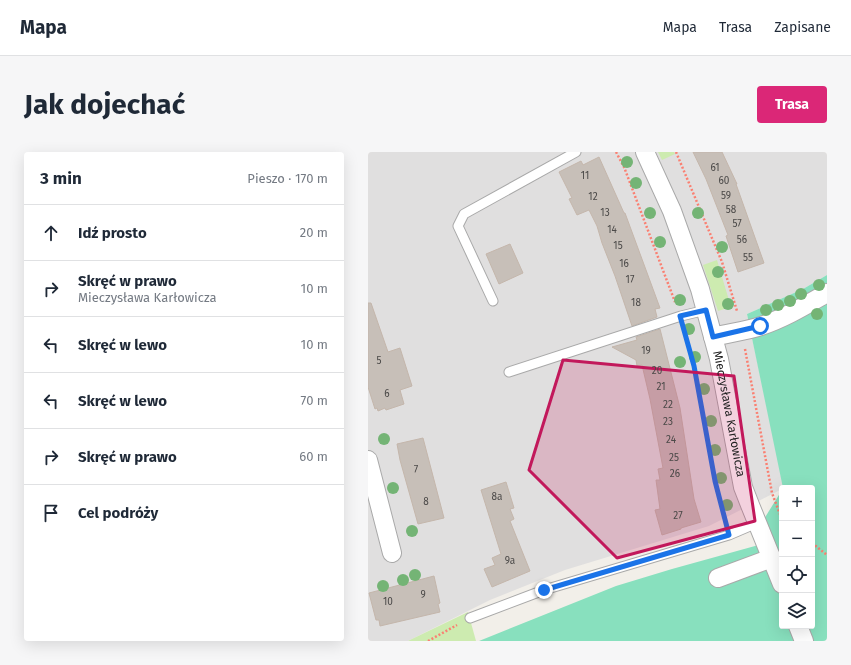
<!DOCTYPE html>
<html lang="pl">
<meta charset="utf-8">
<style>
body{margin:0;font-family:"Fira Sans",sans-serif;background:#f6f6f7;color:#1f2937}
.controls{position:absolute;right:12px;bottom:12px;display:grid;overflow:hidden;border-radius:4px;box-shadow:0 4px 16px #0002}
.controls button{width:36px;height:36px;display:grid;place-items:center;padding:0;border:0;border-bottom:1px solid #e0e1e3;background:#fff;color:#1f2937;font:20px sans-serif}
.stop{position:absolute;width:12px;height:12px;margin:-9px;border:3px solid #1a73e8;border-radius:50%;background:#fff}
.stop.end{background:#1a73e8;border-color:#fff;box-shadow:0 1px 4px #0008}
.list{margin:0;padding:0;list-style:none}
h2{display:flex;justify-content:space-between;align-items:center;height:52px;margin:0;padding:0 16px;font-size:17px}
h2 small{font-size:13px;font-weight:400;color:#747a83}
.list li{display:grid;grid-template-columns:26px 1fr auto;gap:12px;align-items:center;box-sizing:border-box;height:56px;padding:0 16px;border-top:1px solid #e0e1e3}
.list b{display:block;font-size:15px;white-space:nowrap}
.list p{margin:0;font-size:13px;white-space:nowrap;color:#747a83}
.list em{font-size:13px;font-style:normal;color:#747a83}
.icon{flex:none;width:22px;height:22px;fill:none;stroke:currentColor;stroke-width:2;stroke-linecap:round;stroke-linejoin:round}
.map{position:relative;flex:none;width:459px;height:489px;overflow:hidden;border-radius:4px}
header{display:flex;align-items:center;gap:24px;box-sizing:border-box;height:56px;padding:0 20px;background:#fff;border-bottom:1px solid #e0e1e3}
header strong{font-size:19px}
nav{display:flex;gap:22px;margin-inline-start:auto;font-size:14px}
.intro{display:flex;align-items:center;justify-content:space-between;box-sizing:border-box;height:96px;padding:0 24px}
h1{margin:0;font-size:28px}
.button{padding:10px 18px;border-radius:4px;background:#db2777;color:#fff;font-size:14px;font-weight:700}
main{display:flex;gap:24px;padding:0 24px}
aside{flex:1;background:#fff;border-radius:4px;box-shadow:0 4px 16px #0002}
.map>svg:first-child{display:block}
.residential{fill:#e0dfdf}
.grass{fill:#cdebb0}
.pitch{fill:#88e0be}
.building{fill:#c7bfb8;stroke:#c4b6ab}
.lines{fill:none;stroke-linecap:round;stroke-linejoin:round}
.lane-casing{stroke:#a9a9a9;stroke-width:11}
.street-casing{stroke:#a9a9a9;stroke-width:20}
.path{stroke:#fa8072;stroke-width:2.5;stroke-dasharray:2 2;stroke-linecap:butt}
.lane{stroke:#fff;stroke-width:9}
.street{stroke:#fff;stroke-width:18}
.tree{fill:#74b475}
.route{stroke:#1a73e8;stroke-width:5}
.marked{fill:#c2185b;fill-opacity:0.2;stroke:#c2185b;stroke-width:3;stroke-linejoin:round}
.labels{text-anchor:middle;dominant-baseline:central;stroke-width:3;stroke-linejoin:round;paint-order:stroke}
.number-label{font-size:10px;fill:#4b4948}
.street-label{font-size:12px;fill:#222;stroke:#fff}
</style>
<header>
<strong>Mapa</strong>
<nav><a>Mapa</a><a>Trasa</a><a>Zapisane</a></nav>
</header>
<div class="intro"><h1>Jak dojechać</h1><a class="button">Trasa</a></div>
<main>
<aside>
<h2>3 min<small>Pieszo · 170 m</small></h2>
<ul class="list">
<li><svg class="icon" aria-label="ahead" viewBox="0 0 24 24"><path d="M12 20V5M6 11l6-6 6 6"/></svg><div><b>Idź prosto</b></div><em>20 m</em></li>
<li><svg class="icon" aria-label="right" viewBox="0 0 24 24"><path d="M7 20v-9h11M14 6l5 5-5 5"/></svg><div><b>Skręć w prawo</b><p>Mieczysława Karłowicza</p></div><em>10 m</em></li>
<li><svg class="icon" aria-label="left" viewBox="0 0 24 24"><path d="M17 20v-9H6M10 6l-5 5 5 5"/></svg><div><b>Skręć w lewo</b></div><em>10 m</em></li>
<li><svg class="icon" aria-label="left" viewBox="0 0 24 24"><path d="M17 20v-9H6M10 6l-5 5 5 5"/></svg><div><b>Skręć w lewo</b></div><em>70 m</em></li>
<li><svg class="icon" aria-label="right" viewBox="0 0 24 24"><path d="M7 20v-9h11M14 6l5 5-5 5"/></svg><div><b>Skręć w prawo</b></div><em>60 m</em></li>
<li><svg class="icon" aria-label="arrive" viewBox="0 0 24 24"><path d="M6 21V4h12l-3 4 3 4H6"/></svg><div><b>Cel podróży</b></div></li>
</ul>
</aside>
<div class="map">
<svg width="459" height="489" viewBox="0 0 459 489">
<rect width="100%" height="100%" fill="#f2efe9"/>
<path class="residential" d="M0 0H459V123L435 137 379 162 416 336 341 374 197 418 122 448 40 489H0Z"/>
<g class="grass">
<path d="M290 0H306L307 2 294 8Z"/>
<path d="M349 108 363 155 350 159 335 113Z"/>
<path d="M100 460 108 489H40L46 486Z"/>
</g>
<path class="pitch" d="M459 123V489H111L248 434 304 417 401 390 396 367 414 338V474H444V336H415L379 162 435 137Z"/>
<g class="building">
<path d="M325 0H354L369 32H368L396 111 370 120 358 84 360 83 338 27Z"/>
<path d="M231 5 256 61H257L292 156 287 157 289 165 264 174 247 124 234 91 229 74 221 58 209 63 201 47 204 46 191 20 213 9 215 13Z"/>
<path d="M142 92 155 121 131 132 118 102Z"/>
<path d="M0 151H3L20 200 32 196 44 234 32 238 36 252 18 258 17 256 10 259 9 256 7 257 0 235Z"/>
<path d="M292 177 312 256 326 347 333 370 313 376V377L294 383 287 358 292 357 288 328H292L290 317 295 316 282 247 274 213 269 214 268 208 244 195 269 188 268 185Z"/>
<path d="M55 286 76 366 50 372 32 308 29 292Z"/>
<path d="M138 330 146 356 142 357 146 367 142 369 162 419 124 435 116 417 127 413 124 406 133 402 113 338Z"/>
<path d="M66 424 72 451 70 452 72 460 12 474 11 468H8L1 441Z"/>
</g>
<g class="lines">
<g class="lane-casing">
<g id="lane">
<path d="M125 149 90 74 96 62 208 0"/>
<path d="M141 220 313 164 338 158"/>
<path d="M102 466 176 438 361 383 389 371"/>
</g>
</g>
<g class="street-casing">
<g id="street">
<path id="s1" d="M277 0 304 59 332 137 351 207 375 335 382 353 414 432"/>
<path d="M345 185C361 181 378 179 393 174 417 166 438 153 459 141"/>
<path d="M0 308 24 401"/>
<path d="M350 426 404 406"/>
<path d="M430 474 436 489"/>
</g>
</g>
<g class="path">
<path d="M248 0 256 15 307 150"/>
<path d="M308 0 341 79 354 110 369 159"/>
<path d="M317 179 326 214 347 329 357 368"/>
<path d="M377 197 404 341 413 365 414 366"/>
<path d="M444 391 459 403"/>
<path d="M60 489 89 473"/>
</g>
<use href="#lane" class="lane"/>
<use href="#street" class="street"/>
</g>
<g class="tree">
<circle cx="259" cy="10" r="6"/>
<circle cx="268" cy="31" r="6"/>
<circle cx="282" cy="61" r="6"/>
<circle cx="330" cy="61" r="6"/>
<circle cx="292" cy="90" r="6"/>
<circle cx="354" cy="95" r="6"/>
<circle cx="350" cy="120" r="6"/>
<circle cx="451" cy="133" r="6"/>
<circle cx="433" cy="142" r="6"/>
<circle cx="312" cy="148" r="6"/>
<circle cx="422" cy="149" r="6"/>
<circle cx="360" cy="152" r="6"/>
<circle cx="410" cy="153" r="6"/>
<circle cx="398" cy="158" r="6"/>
<circle cx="449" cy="162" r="6"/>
<circle cx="321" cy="177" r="6"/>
<circle cx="327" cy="205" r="6"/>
<circle cx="312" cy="210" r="6"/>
<circle cx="336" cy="237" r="6"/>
<circle cx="343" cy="269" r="6"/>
<circle cx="16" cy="287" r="6"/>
<circle cx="347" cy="298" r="6"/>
<circle cx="353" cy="326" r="6"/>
<circle cx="25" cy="336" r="6"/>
<circle cx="359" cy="353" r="6"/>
<circle cx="44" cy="379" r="6"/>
<circle cx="47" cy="423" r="6"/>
<circle cx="35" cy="428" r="6"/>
<circle cx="15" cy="434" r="6"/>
</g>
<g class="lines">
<path class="route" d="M176 438 361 383 347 329 326 214 312 164 338 158 345 185 392 174"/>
</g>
<path class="marked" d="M195 208 366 224 387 369 249 406 161 318Z"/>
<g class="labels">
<g class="number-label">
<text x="347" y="16">61</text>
<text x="217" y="24">11</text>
<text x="356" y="29">60</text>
<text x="358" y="44">59</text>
<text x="225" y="45">12</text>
<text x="363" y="58">58</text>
<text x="237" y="61">13</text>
<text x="369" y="72">57</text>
<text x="244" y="78">14</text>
<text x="374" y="88">56</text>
<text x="250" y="94">15</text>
<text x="380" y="106">55</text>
<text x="256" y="112">16</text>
<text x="262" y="128">17</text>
<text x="268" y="151">18</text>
<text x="278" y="199">19</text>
<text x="11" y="209">5</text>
<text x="289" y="219">20</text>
<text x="293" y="235">21</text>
<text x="19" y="242">6</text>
<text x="300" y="253">22</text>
<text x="300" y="270">23</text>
<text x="303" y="288">24</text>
<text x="306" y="306">25</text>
<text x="48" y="318">7</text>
<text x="307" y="322">26</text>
<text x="129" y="345">8a</text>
<text x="58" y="350">8</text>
<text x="310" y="364">27</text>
<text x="142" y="409">9a</text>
<text x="55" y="443">9</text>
<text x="20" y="450">10</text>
</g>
<g class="street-label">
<text stroke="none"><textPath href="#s1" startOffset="276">Mieczysława Karłowicza</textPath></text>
</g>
</g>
</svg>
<div class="controls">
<button>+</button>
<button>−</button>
<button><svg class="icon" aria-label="locate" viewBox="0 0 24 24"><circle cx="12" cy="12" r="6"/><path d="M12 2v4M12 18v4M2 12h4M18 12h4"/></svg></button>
<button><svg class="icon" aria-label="layers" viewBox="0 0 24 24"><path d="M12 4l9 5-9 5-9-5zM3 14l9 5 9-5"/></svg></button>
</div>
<div class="stop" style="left:392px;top:174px"></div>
<div class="stop end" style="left:176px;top:438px"></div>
</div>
</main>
